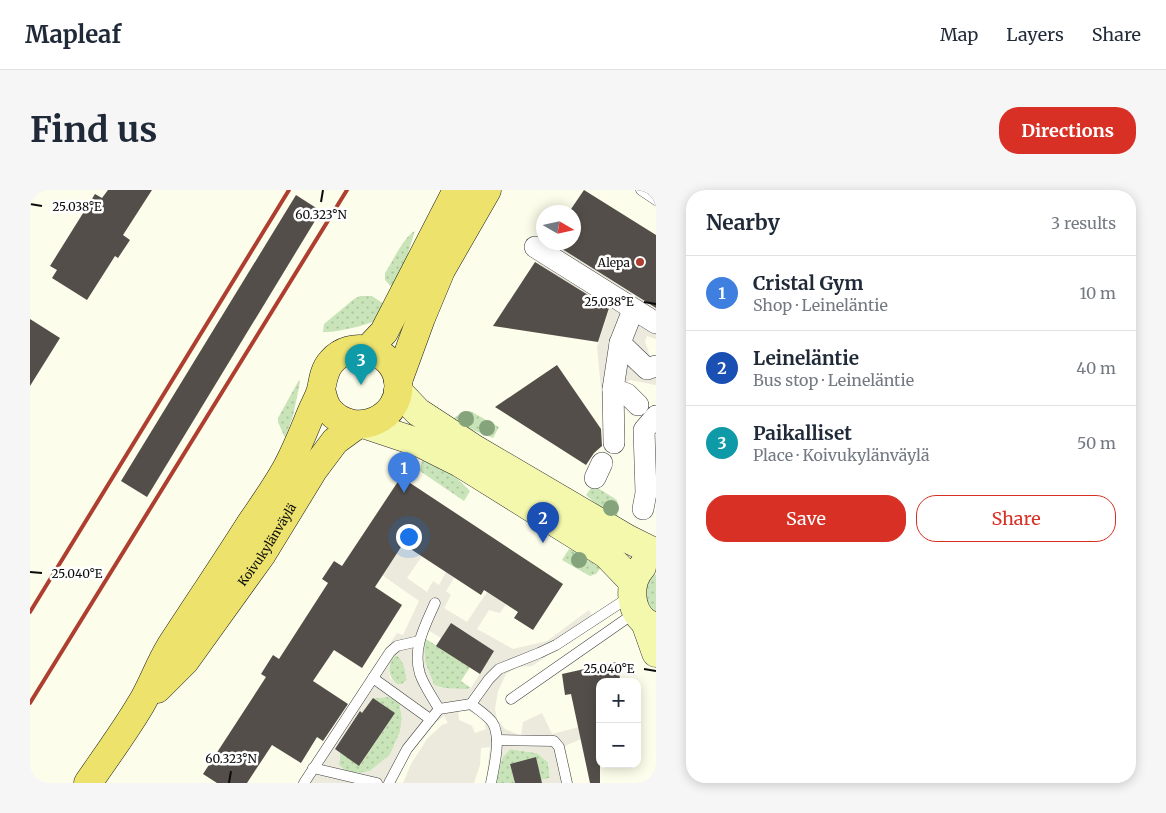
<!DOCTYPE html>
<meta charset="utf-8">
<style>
body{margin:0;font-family:Merriweather,serif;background:#f6f6f7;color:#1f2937}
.controls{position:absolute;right:15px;bottom:15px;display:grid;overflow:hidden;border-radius:10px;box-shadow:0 2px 12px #0003}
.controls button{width:45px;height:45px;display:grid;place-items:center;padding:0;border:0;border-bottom:1px solid #e0e1e3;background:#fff;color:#1f2937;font:25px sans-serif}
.compass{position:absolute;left:506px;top:15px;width:45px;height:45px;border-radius:50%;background:#fff;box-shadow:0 2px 12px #0003;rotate:99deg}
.you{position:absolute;left:378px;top:346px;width:18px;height:18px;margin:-12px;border:4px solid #fff;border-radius:50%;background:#1a73e8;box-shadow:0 0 0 8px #1a73e833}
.badge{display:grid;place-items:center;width:32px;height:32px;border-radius:50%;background:#d93025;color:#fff;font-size:16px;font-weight:700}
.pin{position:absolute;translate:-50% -41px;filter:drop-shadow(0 1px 2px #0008)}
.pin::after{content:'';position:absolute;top:26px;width:18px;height:15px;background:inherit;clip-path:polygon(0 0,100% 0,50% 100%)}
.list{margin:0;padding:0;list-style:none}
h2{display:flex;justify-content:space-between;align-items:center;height:65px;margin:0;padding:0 20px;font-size:21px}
h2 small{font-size:16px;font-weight:400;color:#747a83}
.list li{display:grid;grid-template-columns:32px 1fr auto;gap:15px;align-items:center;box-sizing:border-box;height:75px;padding:0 20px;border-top:1px solid #e0e1e3}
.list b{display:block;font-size:19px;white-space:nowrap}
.list p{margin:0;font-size:16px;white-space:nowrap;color:#747a83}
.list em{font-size:16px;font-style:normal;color:#747a83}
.actions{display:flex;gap:10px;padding:15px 20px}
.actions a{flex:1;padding:11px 0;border:1px solid #d93025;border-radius:20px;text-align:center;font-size:18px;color:#d93025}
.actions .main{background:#d93025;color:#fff}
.map{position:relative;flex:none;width:626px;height:593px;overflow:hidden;border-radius:20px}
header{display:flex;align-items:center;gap:30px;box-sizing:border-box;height:70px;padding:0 25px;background:#fff;border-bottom:1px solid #e0e1e3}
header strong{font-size:24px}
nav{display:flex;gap:28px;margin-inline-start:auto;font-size:18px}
.intro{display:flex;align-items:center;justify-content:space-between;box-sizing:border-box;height:120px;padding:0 30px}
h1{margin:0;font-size:35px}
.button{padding:12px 22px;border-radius:20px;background:#d93025;color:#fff;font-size:18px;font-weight:700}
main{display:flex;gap:30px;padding:0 30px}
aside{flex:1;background:#fff;border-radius:20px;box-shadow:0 2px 12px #0003}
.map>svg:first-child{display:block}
.grass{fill:url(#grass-dots)}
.plaza{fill:#eceadc;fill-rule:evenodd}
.building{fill:#534e49}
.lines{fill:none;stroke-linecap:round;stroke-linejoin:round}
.lane-casing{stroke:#3e3e3e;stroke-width:11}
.street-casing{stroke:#3e3e3e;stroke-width:22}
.secondary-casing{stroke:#2d2d2d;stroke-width:29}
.primary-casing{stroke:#1c1c1c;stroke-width:29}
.lane{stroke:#fff;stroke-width:10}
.street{stroke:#fff;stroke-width:21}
.secondary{stroke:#f4f8ac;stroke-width:28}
.primary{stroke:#ece26c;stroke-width:28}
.rail{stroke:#ae3f30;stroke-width:4}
.tree{fill:#86a47c}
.ticks{fill:none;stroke:#0b0b0b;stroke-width:2}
.poi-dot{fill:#ae3f30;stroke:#fff;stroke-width:2}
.labels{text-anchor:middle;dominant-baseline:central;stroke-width:5;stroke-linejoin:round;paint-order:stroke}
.poi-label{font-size:12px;fill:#0b0b0b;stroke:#fff;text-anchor:end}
.street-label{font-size:12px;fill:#0b0b0b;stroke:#fff}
.ticks-label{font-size:12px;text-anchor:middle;fill:#0b0b0b;stroke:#fff;stroke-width:5;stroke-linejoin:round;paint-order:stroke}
</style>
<header>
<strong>Mapleaf</strong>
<nav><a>Map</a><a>Layers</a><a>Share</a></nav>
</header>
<div class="intro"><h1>Find us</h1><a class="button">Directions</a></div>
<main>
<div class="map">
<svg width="626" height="593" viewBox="0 0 626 593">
<defs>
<pattern id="grass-dots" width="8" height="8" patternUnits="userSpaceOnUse" patternTransform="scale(1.25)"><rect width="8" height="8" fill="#c8e4b8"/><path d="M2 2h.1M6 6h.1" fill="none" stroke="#aac29d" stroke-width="1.8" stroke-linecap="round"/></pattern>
</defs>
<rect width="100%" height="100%" fill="#fdfdeb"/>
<g class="grass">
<path d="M385 41 373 79 364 100 355 90V83C362 73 374 46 385 41Z"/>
<path d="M330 106H342L357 116C353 121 349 128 344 131 335 136 303 143 293 142L294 134 324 109Z"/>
<path d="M269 190 270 192 263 226 255 248 248 232V228Z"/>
<path d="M440 221 469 237 463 248 420 231 432 222Z"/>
<path d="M393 265 409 271 440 301 434 311 390 281Z"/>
<path d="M563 295 587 310 588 333 556 305Z"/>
<path d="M539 359 575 372 566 384 560 386 532 370Z"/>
<path d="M626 384V422C613 411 613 395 626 384Z"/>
<path d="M393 447 440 477 431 491 441 498C430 502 415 499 404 495L395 472Z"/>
<path d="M366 465C375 470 375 481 377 490L372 494H367C358 487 356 473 366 465Z"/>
<path d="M357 507 369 509 372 529 370 542 360 565 340 581 330 583 317 582 309 575 310 562 330 575 365 523 343 508Z"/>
<path d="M480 559 507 563 518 572 520 588 511 590 506 567 480 574 485 593H466L472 568Z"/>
</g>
<g class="plaza">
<path d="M520 53H523L626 118V149L617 146 615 151 620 166 626 165V195L600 190 597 192 593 244 575 241 567 157 579 120 507 73Z"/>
<path d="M377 348 392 366 377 388 397 402 403 391 409 395 416 382 424 388 416 401 421 405 414 418 437 432 457 402 476 414 470 423 459 420 447 439 483 459 517 451 559 420 565 433 502 476 487 477 476 484 468 501 465 519 467 529 475 539 491 546 493 532 512 523 522 544 549 537 551 549 535 556 543 593H512L511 590 520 588 518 572 507 563 480 559 472 568 466 593H456L460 557 451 558 450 575 444 593H373L381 574 397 549 412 535 418 533 414 526 401 536 386 553 365 593H267L367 443 373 445 389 411 335 373 362 371ZM421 433 464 461 441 498 437 499 412 498 404 495 395 472 394 452 398 440 411 448ZM366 465 369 467 374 476 377 490 372 494H367L360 488 359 481 361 469ZM357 507 369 509 372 529 370 542 360 565 340 581 330 583 317 582 309 575 310 562 307 560 343 508ZM428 520 439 521 448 526 455 533 456 539 445 543 442 536 429 530Z"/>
</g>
<g class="building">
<path d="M78 0H122L93 45 100 50 88 68 85 66 57 110 22 88 27 80 20 76 65 4 72 8Z"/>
<path d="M554 0 626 45V118L521 52H544V22H539Z"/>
<path d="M266 5 291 21 117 307 91 291Z"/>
<path d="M505 72 579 118 568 152 463 136Z"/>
<path d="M0 129 30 148 0 196Z"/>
<path d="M527 175 571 239 572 256 564 263 556 275 465 217Z"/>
<path d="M371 287 533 394 503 440 484 428 488 422 454 400 451 405 373 354 345 397 372 415 332 478 304 460 283 491 318 514 293 551 287 547 271 573 242 555 217 593H187L173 584 236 487 231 484 243 465 249 469 298 393 292 389 304 371 312 376Z"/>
<path d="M421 433 464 461 450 484 406 456Z"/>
<path d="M586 472 591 492H570V593H560L541 504 535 505 532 484Z"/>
<path d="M343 508 365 523 329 576 305 559 330 521 332 523Z"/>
<path d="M506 567 512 593H485L480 574Z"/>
</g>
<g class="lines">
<g class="lane-casing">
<g id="lane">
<path d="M611 0 626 10"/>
<path d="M405 413C395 436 382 458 390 484 394 496 403 508 409 519"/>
<path d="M343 488 400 529"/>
<path d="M481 509 606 422"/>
<path d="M441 514 459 489 469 479 509 463 526 455 601 406"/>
<path d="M467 550 524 551 529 557 537 593"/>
<path d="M283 578 347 593"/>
<path d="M274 593 360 462 367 456 389 451"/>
<path d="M359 593 377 559 409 519 441 514C447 519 457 525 462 532 472 546 464 577 461 593"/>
</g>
</g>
<g class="street-casing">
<g id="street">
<path d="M505 57 626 133"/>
<path d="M590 153 617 179 626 176"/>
<path d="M583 199 597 204 608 215"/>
<path d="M584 253 583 199 590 153 603 120"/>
<path d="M565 288 572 273"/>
<path d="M613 319 616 303 614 240 626 226"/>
</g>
</g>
<g class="secondary-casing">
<g id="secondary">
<path d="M368 201 388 222 443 258 598 349 626 363"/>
<path d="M336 235 390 253 430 273 576 364 603 392"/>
<path d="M612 377C598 392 599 419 615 432 618 434 623 436 626 438"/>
<path d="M615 432 626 463"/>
</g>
</g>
<g class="primary-casing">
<g id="primary">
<path d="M338 159 354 142 427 0"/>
<path d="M368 191 391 128 411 80 457 0"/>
<path id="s1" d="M127 499 155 471 232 364 284 279 305 251 327 235"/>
<path d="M58 593C76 567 95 541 111 514 122 496 129 475 140 457 166 417 193 377 219 336 231 318 245 299 256 279 266 261 274 240 282 221 285 214 289 207 291 200 293 190 294 180 301 172 321 148 363 159 368 190 374 229 324 250 299 220 294 214 293 207 291 199"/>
</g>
</g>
<use href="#lane" class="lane"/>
<use href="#street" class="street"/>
<use href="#secondary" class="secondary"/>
<use href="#primary" class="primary"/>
<g class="rail">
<path d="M0 422 259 0"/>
<path d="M0 513 317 0"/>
</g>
</g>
<g class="tree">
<circle cx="436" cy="229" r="8"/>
<circle cx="457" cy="238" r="8"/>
<circle cx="581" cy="318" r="8"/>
<circle cx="549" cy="370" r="8"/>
</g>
<path class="ticks" d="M291 12 293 0M0 14 12 16M614 112 626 114M0 382 12 383M614 479 626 481M199 593 201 581"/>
<circle class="poi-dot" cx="610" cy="72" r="5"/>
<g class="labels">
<g class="poi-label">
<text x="600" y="72">Alepa</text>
</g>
<g class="street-label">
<text stroke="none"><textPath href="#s1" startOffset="182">Koivukylänväylä</textPath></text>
</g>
</g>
<g class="ticks-label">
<text x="47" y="21">25.038°E</text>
<text x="291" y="29">60.323°N</text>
<text x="579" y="116">25.038°E</text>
<text x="47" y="388">25.040°E</text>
<text x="579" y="483">25.040°E</text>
<text x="201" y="573">60.323°N</text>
</g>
</svg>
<div class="controls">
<button>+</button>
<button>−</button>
</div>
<svg class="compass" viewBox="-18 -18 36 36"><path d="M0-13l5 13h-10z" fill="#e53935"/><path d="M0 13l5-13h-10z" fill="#747a83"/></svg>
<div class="you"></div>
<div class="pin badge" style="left:374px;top:303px;background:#3f7fe0">1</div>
<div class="pin badge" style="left:513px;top:353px;background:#1a4fb4">2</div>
<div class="pin badge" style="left:331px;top:195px;background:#0f9aa8">3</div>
</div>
<aside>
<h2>Nearby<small>3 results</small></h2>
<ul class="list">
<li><span class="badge" style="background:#3f7fe0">1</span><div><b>Cristal Gym</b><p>Shop · Leineläntie</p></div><em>10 m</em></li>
<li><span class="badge" style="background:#1a4fb4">2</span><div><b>Leineläntie</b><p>Bus stop · Leineläntie</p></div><em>40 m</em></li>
<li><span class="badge" style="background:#0f9aa8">3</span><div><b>Paikalliset</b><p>Place · Koivukylänväylä</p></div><em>50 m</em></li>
</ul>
<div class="actions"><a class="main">Save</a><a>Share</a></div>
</aside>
</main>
